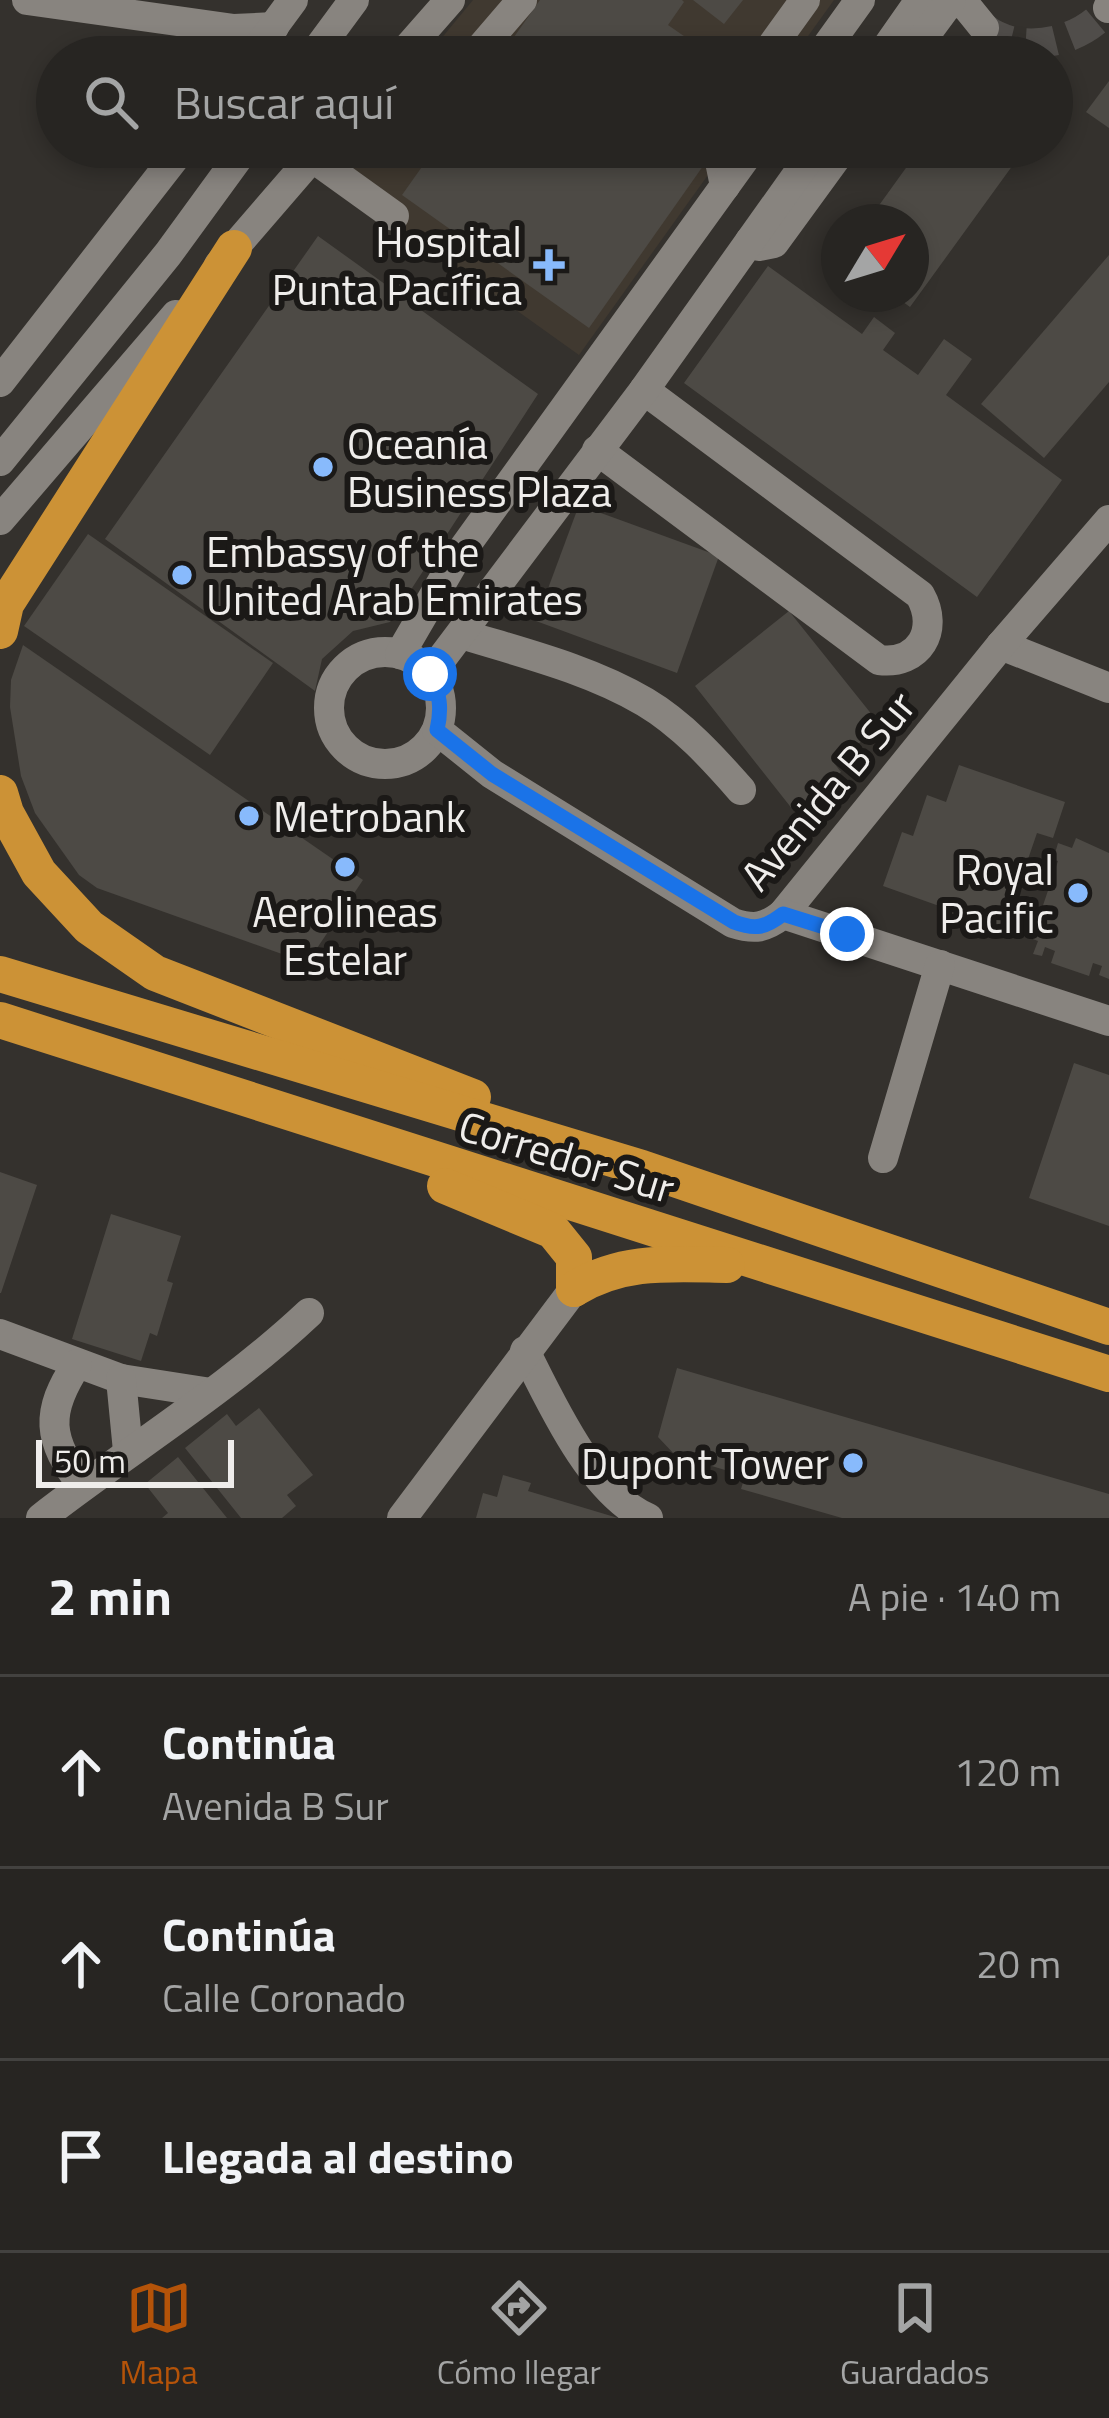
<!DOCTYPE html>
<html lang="es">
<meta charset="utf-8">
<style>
body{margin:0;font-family:"Titillium Web",sans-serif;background:#2f2d2a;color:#f1f3f6}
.compass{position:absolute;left:821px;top:204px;width:108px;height:108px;border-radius:50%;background:#272522;box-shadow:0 6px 18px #0003;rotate:52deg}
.scale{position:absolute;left:36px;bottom:30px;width:198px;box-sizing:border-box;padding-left:12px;border:6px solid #efedeb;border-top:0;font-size:33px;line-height:42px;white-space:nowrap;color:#efedeb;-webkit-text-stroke:9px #1b1917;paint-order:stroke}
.stop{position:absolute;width:36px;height:36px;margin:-27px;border:9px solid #1a73e8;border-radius:50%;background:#fff}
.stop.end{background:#1a73e8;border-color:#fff;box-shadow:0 3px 12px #0008}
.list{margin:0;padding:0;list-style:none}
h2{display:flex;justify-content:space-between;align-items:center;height:156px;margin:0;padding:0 48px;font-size:51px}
h2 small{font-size:39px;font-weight:400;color:#a4a5a5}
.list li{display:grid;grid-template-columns:78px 1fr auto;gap:36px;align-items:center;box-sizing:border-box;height:192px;padding:0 48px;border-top:3px solid #434240}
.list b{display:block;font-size:45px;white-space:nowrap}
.list p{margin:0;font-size:39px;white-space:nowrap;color:#a4a5a5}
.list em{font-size:39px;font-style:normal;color:#a4a5a5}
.icon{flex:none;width:66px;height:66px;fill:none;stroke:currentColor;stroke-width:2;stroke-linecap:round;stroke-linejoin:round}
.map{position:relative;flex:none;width:1109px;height:1518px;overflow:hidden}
.search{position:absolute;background:#272522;box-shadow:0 6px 18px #0003;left:36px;right:36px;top:36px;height:132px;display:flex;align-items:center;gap:30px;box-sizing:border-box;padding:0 42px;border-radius:66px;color:#a4a5a5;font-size:45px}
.sheet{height:732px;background:#272522}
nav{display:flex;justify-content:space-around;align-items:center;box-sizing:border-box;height:168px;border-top:3px solid #434240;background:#272522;font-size:33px;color:#a4a5a5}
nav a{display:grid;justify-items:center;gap:6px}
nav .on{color:#b45309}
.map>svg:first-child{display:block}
.built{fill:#403930}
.building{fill:#4d4a45}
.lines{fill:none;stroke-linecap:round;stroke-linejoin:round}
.minor-tunnel{stroke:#504d4a;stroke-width:30;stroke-dasharray:30 15;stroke-linecap:butt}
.minor{stroke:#88847f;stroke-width:30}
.highway{stroke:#cc9236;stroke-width:36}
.route{stroke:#1a73e8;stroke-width:15}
.poi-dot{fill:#88bafc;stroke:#1b1917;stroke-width:4.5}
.labels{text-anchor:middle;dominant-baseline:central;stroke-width:12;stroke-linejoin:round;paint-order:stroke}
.poi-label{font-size:42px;fill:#efedeb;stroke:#1b1917;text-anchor:end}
.street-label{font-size:42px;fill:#efedeb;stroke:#1b1917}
</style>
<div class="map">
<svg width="1109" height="1518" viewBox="0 0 1109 1518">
<rect width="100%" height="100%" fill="#34312d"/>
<g class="built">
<path d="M473 0H834L793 57H426Z"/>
<path d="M352 147H728L579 355 329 176Z"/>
</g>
<g class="building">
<path d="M540 0H682L684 2 668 25 694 43 684 57H500Z"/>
<path d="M693 0H743L724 24Z"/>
<path d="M1109 81V128L1086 112Z"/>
<path d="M436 147H691L708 159 589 328 402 195Z"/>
<path d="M921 147H1026L910 307 892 294H911V222H867Z"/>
<path d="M318 236 538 394 390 622 353 631 322 659 315 691 105 539Z"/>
<path d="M1109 255V382L1044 458 981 404Z"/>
<path d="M768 266 862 334 874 317 895 333 883 350 918 375 944 339 972 359 946 395 1062 480 977 597 684 383Z"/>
<path d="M579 505 719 556 677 673 536 621Z"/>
<path d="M88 534 273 663 210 755 24 626Z"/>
<path d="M789 611 881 726 834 763 841 772 793 810 695 686Z"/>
<path d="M23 645 363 880 307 963 97 888 79 875 35 813 21 776 10 707 11 680Z"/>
<path d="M959 765 1065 802 1053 838 1037 833 1004 929 883 886 902 832 913 836 927 795 946 802Z"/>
<path d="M1076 838 1109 853V979L1099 975 1102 966 1093 963 1089 976 1051 963 1055 951 1045 947 1042 956 1033 954 1038 941 1025 936 1029 924 1036 926 1058 861 1053 860 1058 843 1072 848Z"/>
<path d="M1074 1063 1109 1075V1226L1029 1198Z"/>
<path d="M0 1172 37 1185 1 1293H0Z"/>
<path d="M111 1214 181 1236 167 1281 173 1283 157 1336 150 1333 141 1361 72 1339Z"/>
<path d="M677 1368 1109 1494V1518H842L741 1489 745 1476 675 1455 658 1437Z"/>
<path d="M259 1408 313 1475 287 1495 296 1506 282 1518H241L185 1448 227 1414 236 1426Z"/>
<path d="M178 1457 227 1518H162L168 1513 145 1484Z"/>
<path d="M503 1475 531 1483 528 1491 618 1518H476L483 1493 497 1497Z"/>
</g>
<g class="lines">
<path class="minor-tunnel" d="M984 28C1020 57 1083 42 1108 8"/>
<g class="minor">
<path d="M27 0 234 29 274 27"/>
<path d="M955 0 967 7 984 28"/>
<path d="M1108 8 1109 6"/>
<path d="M251 57 293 0"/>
<path d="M312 57 354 0"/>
<path d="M400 57 450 0"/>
<path d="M473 57 522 0"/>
<path d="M764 57 805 0"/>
<path d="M819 57 860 0"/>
<path d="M880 57 920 0"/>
<path d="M909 57 951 0"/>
<path d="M298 147 394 216"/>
<path d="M717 147 725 186"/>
<path d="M750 241 759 246 774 243 844 147"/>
<path d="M219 265 321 147"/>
<path d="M0 382 183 147"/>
<path d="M597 450 879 660C919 665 940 630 920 595L644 390"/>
<path d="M0 461 168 254 246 147"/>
<path d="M0 520 176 315"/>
<path d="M461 634C523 653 589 669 645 702 682 724 713 758 741 790"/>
<path d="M1001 645 1109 688"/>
<circle cx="385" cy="708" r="56"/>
<path d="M400 654 453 563 753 147"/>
<path d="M430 674 644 390 817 147"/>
<path d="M437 730 492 774 733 923C755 930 765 928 783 914L1001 645 1109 520"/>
<path d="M783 914 1109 1021"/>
<path d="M883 1158 940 965"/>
<path d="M0 1334 121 1379 211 1393"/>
<path d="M525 1351C551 1403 593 1495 648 1518"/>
<path d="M77 1364C45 1412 47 1440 83 1486"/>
<path d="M121 1379 128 1451"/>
<path d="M41 1518C130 1449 227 1390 309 1313"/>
<path d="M402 1518 574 1289"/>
</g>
<g class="highway">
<path d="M0 631 6 604 234 248"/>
<path d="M0 793 6 813 39 873 89 927 155 973 473 1097"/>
<path d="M0 974 642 1168 1109 1327"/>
<path d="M0 1020 1109 1374"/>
<path d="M445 1186 553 1231 574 1257V1289"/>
<path d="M574 1289C623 1259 672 1264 727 1265"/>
</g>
</g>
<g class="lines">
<path class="route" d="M430 674C440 694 442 708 437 730L492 774 734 922C755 930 765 928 783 914L847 934"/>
</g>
<g class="poi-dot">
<path d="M543 247h12v12h12v12h-12v12h-12v-12h-12v-12h12z"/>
<circle cx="323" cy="467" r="12"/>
<circle cx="182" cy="575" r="12"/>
<circle cx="249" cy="816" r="12"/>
<circle cx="345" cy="867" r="12"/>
<circle cx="1078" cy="893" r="12"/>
<circle cx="853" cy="1463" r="12"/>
</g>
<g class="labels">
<g class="poi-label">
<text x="522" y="241">Hospital<tspan x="522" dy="48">Punta Pacífica</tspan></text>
<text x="347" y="443" text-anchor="start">Oceanía<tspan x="347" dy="48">Business Plaza</tspan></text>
<text x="206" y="551" text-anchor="start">Embassy of the<tspan x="206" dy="48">United Arab Emirates</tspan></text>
<text x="273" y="816" text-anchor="start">Metrobank</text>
<text x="1054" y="869">Royal<tspan x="1054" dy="48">Pacific</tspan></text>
<text x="345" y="911" text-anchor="middle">Aerolineas<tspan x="345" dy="48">Estelar</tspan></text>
<text x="829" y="1463">Dupont Tower</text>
</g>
<g class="street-label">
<text transform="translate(827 790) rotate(-50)">Avenida B Sur</text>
<text transform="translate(567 1156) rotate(17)">Corredor Sur</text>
</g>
</g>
</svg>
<svg class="compass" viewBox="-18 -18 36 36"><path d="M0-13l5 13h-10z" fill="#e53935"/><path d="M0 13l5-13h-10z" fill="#a4a5a5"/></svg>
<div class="scale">50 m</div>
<div class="stop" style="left:430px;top:674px"></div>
<div class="stop end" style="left:847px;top:934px"></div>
<div class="search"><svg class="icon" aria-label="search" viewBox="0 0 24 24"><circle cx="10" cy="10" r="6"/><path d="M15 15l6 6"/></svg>Buscar aquí</div>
</div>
<section class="sheet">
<h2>2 min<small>A pie · 140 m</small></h2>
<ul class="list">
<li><svg class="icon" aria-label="ahead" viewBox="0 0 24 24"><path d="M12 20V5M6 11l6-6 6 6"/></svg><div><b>Continúa</b><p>Avenida B Sur</p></div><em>120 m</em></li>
<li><svg class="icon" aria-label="ahead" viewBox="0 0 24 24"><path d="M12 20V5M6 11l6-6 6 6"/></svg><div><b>Continúa</b><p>Calle Coronado</p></div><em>20 m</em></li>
<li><svg class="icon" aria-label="arrive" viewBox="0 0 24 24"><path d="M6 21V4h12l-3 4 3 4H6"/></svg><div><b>Llegada al destino</b></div></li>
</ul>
</section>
<nav>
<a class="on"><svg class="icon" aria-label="map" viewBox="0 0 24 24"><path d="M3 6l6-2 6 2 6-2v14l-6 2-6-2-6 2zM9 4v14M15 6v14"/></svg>Mapa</a>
<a><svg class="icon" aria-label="directions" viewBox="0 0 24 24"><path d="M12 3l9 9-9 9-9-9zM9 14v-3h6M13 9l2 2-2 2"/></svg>Cómo llegar</a>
<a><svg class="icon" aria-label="saved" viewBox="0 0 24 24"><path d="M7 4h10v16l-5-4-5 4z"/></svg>Guardados</a>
</nav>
